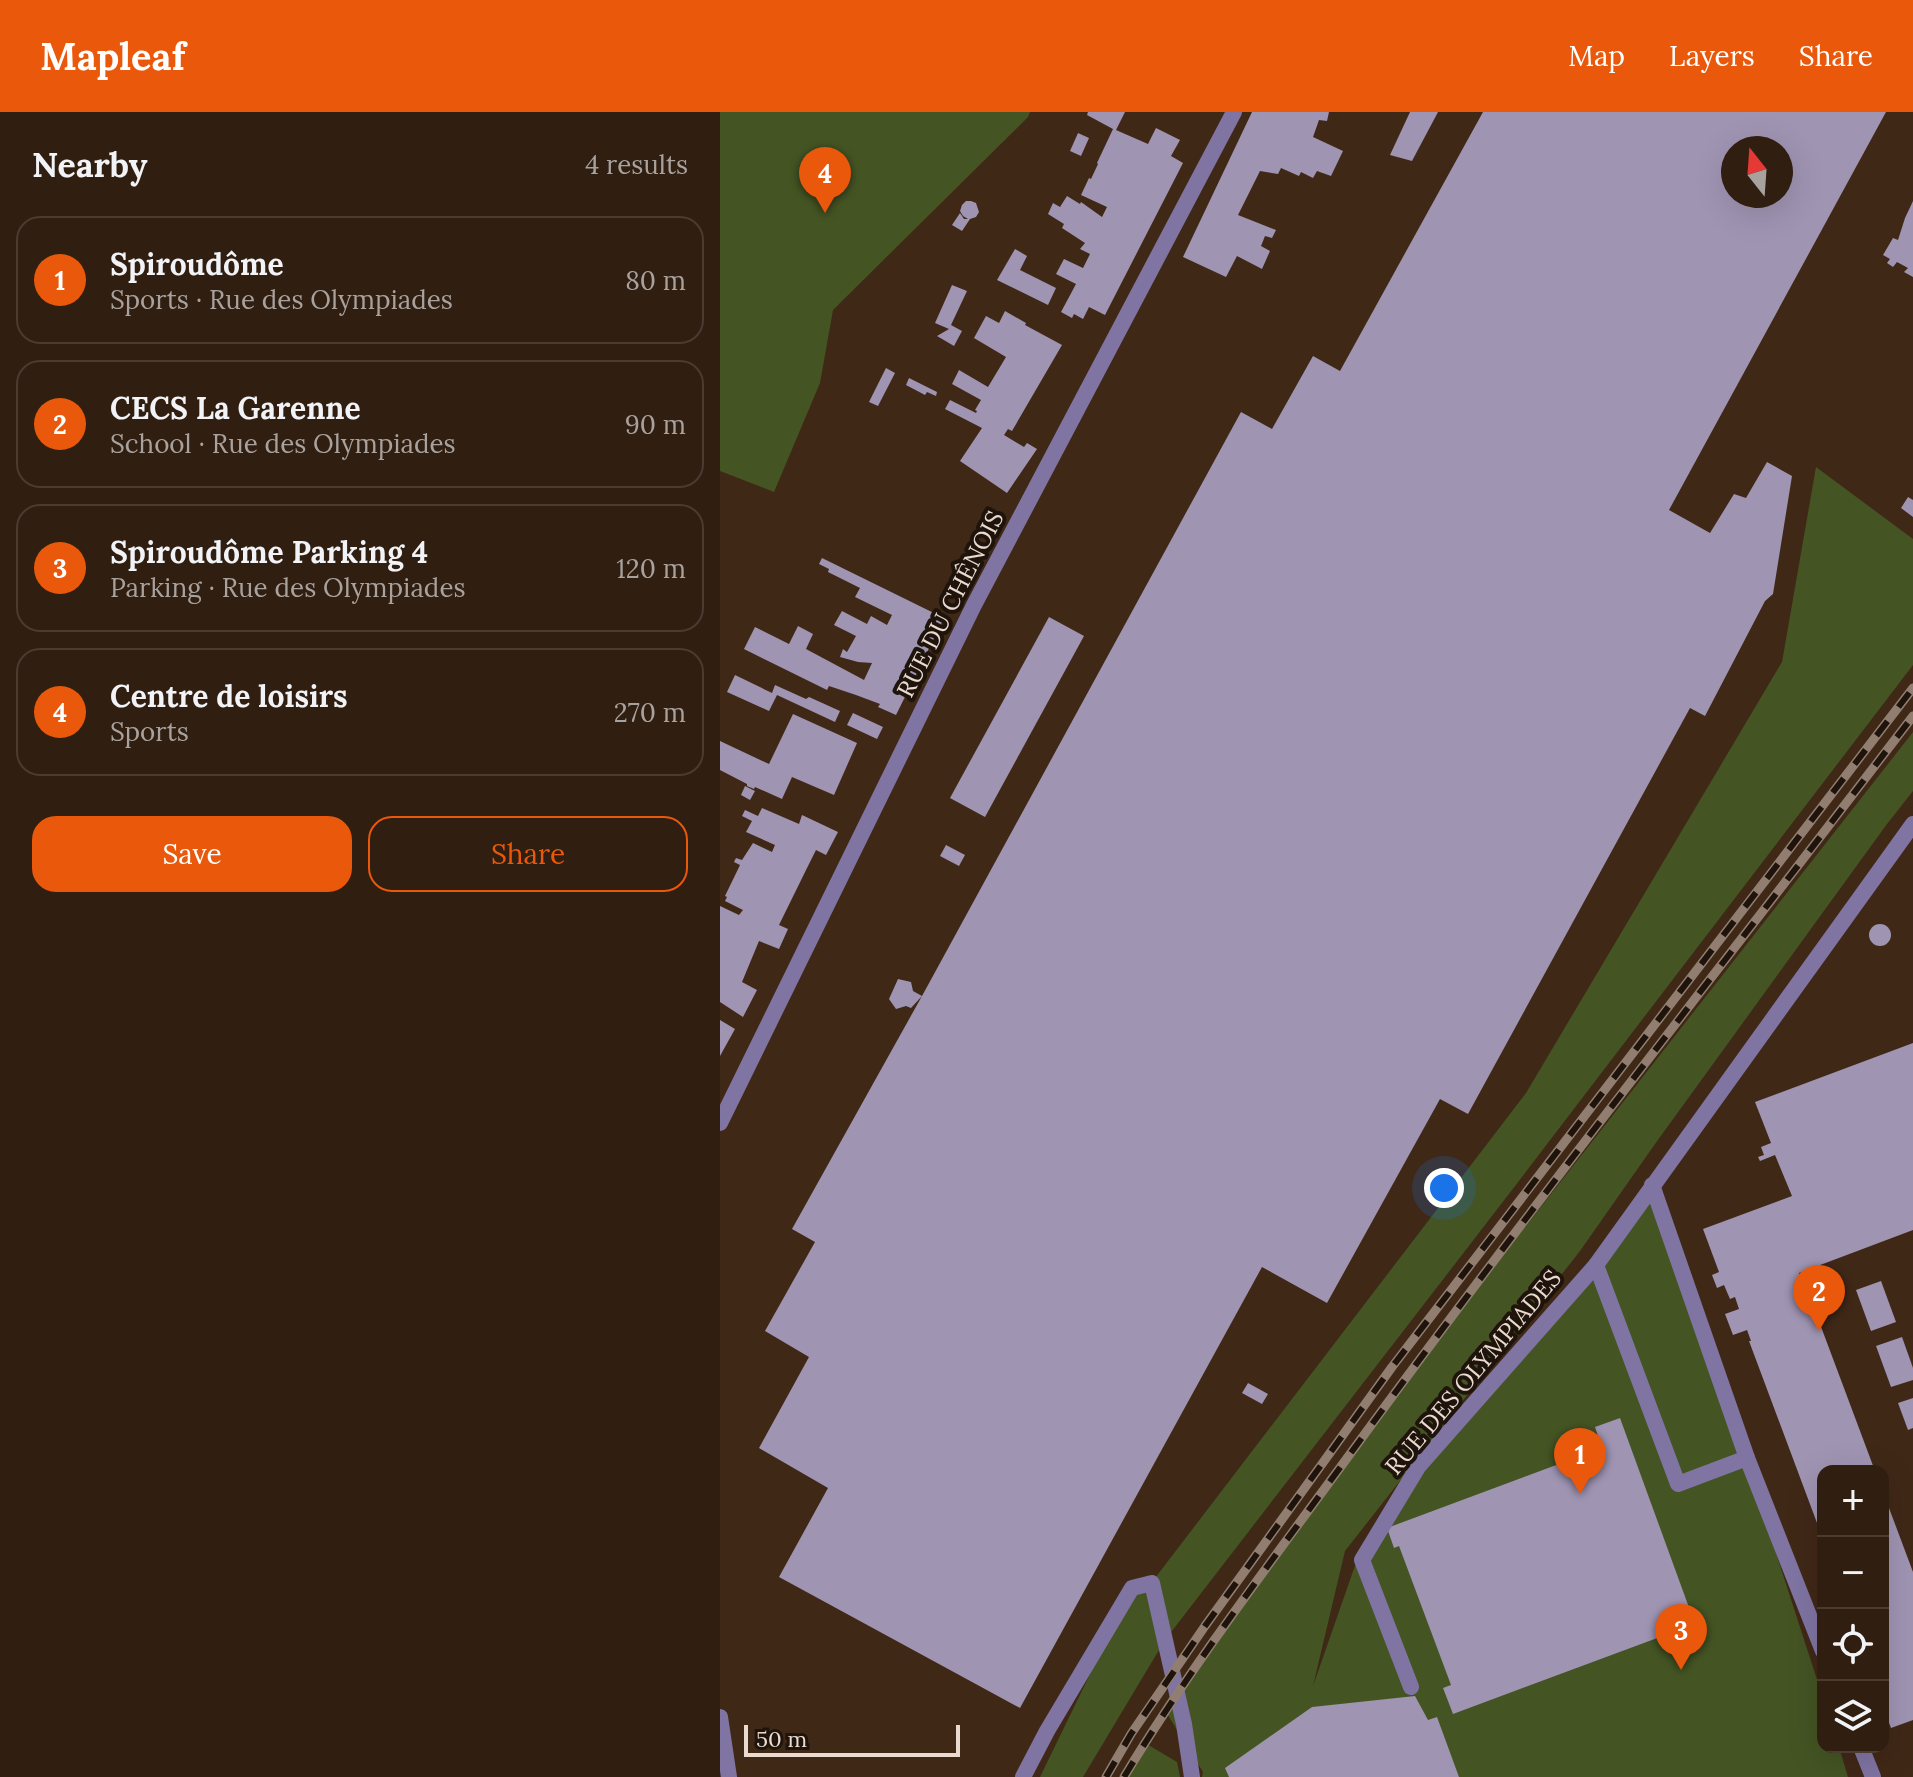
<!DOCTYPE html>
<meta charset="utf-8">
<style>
body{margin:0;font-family:Lora,serif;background:#3c2b1f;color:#f1f3f6}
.controls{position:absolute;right:24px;bottom:24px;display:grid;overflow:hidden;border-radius:16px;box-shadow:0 8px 32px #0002}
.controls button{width:72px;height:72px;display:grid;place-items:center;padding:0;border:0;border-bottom:2px solid #4b3c31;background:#301e11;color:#f1f3f6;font:40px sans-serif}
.compass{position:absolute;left:1001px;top:24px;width:72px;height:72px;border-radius:50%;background:#301e11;box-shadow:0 8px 32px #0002;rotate:343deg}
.scale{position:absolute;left:24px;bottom:20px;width:216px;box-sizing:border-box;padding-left:8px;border:4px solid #eadad0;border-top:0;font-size:22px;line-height:28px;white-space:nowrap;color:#eadad0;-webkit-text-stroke:6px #1e140c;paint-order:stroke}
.you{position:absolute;left:724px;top:1076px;width:28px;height:28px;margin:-20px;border:6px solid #fff;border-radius:50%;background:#1a73e8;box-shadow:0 0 0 12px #1a73e833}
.badge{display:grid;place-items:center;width:52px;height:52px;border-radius:50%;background:#ea580c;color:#fff;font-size:26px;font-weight:700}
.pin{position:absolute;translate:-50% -66px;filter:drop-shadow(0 2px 4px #0008)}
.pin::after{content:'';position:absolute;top:42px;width:28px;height:24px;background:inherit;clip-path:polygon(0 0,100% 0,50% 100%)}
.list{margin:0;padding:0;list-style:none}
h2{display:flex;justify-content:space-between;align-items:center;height:104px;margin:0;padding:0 32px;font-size:34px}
h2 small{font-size:26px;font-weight:400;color:#a8a29f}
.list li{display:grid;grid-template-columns:52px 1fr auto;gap:24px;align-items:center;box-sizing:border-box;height:128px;margin:0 16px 16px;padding:0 16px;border:2px solid #4b3c31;border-radius:24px}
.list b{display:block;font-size:30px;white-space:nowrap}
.list p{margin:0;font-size:26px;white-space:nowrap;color:#a8a29f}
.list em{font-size:26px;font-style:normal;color:#a8a29f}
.actions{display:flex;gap:16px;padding:24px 32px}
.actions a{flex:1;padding:18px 0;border:2px solid #ea580c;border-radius:24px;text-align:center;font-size:28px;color:#ea580c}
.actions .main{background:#ea580c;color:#fff}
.icon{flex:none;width:44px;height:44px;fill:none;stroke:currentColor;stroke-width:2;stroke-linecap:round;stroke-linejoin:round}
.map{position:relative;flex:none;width:1193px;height:1665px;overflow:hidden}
header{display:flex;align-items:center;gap:48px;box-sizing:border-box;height:112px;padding:0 40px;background:#ea580c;color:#fff}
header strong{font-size:38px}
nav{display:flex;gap:44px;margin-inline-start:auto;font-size:28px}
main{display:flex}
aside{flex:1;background:#301e11}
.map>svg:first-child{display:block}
.green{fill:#445423}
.building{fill:#9f94b2;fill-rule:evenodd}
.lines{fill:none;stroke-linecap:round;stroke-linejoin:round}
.minor{stroke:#7f74a2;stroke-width:16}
.rail-casing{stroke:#927e71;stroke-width:9}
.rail{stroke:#1e140c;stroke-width:6;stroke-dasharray:18;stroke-linecap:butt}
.labels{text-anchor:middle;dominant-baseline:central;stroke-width:8;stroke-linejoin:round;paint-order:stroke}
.street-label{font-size:24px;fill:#eadad0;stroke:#1e140c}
</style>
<header>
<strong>Mapleaf</strong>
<nav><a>Map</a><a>Layers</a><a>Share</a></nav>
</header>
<main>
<aside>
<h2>Nearby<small>4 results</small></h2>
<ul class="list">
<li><span class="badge">1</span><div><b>Spiroudôme</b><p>Sports · Rue des Olympiades</p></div><em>80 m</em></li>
<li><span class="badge">2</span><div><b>CECS La Garenne</b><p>School · Rue des Olympiades</p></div><em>90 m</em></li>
<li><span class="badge">3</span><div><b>Spiroudôme Parking 4</b><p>Parking · Rue des Olympiades</p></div><em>120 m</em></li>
<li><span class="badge">4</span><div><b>Centre de loisirs</b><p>Sports</p></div><em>270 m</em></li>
</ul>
<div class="actions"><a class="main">Save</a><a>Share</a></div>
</aside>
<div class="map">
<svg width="1193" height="1665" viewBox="0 0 1193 1665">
<rect width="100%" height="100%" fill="#402817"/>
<g class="green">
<path d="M0 0H310L308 5 113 198 100 271 54 380 0 359Z"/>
<path d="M1096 355 1193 427V553L792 1078 445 1528 363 1665H320L412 1476 432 1470 806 981 1062 550Z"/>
<path d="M1193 620V679L1167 712 935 1032 860 1139 625 1439 593 1574 638 1445 729 1320 932 1073 1005 1284 1103 1586V1635H1119L1128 1665H482L483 1660 446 1600 661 1299Z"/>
<path d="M425 1631 457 1650 460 1665H408Z"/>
</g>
<g class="building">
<path d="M368 0H405L396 18 428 32 436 16 460 28 451 44 463 51 385 203 369 195 363 207 354 202 352 206 341 200 356 172 336 162 344 147 363 156 370 142 360 137 365 131 342 116 344 112 328 102 333 91 340 95 347 84 360 92 361 90 382 105 387 95 361 83 369 66 371 67 378 52 377 51 393 17 367 3Z"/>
<path d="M532 0H609L607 9 599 8 593 25 623 39 611 64 597 59 593 66 581 60 579 64 561 56 558 62 540 59 518 103 556 118 552 126 545 124 541 134 550 139 542 157 517 144 506 165 463 145Z"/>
<path d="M690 0H718L692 49 670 43Z"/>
<path d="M763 0H1166L949 398 990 421 1014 382 1026 386 1047 350 1072 364 1053 482 1045 489 985 604 970 596 748 1002 720 987 607 1191 542 1155 300 1596 59 1465 108 1376 39 1336 89 1245 45 1219 95 1130 72 1117 202 884 191 896 186 894 176 897 169 887 178 867 191 870 193 879 202 884 521 300 552 317 593 244 620 259ZM1013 36H1061V84H1013Z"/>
<path d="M358 21 369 26 361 44 350 39Z"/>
<path d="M246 89H251L256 91 259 100 256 105 250 107 242 119 232 113 240 101 244 107H248L243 104 240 99 242 93Z"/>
<path d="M1193 89V165L1184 160 1188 156 1177 150 1173 155 1167 151 1170 147 1163 143 1173 126 1178 128 1185 106Z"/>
<path d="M295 137 307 144 300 158 336 176 328 193 277 168Z"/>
<path d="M232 173 247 179 231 213 242 219 234 234 217 224 229 217 215 211Z"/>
<path d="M285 199 306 211 305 213 342 233 292 319 288 317 284 323 304 335 307 331 317 337 287 381 240 349 262 316 225 297 230 288 256 301 257 299 255 298 261 288 232 272 239 258 268 275 286 245 254 226 266 204 279 211Z"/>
<path d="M166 256 175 261 158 294 149 290Z"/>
<path d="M189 266 217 280 216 284 207 280 205 283 186 273Z"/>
<path d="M1188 385 1193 388V405L1181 396Z"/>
<path d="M102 446 224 506 176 603 158 595 160 592 136 583 109 574 107 578 24 537 35 515 69 532 78 514 93 522 86 537 144 568 152 551 138 550 120 545 123 537 127 540 136 524 114 513 122 499 147 512 151 504 167 513 172 503 135 485 140 476 108 460 109 457 99 452Z"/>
<path d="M329 505 364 524 265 705 230 686Z"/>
<path d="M15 563 52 581 55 573 86 587 89 585 120 599 115 610 57 583 49 599 7 580Z"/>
<path d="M133 601 163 615 157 627 127 613Z"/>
<path d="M73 602 137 631 114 683 72 665 62 687 35 675 34 677 27 674V672L0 658V629L49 652Z"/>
<path d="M25 674 35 679 30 688 21 683Z"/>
<path d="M42 696 79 712 82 703 118 720 106 743 96 738 87 756 59 813 68 817 59 837 39 829 22 870 37 878 23 905 0 890V794L19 803 23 798 5 789 7 785 5 784 20 753 14 750 16 746 22 748 33 731 52 740 55 733 26 720 32 709 22 704 25 698 38 704Z"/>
<path d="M226 733 245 743 239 754 220 744Z"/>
<circle cx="1160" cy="823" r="11"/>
<path d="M0 908 15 917 0 944Z"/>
<path d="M1193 931V1118L1079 1161 1084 1173 1098 1167 1106 1189 1091 1194 1095 1204H1097L1155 1359H1103V1427L1029 1229H1031L1027 1218 1013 1223 1005 1202 1019 1197 1015 1185 1010 1187 1004 1173 997 1176 992 1163 999 1160 983 1117 1072 1084 1055 1043 1040 1049 1038 1045 1044 1043 1041 1035 1051 1031 1035 990Z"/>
<path d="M1161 1169 1176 1210 1151 1219 1136 1178Z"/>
<path d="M1182 1225 1193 1256V1268L1171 1275 1156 1234Z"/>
<path d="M528 1271 548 1282 542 1292 522 1281Z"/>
<path d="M1193 1286V1316L1188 1318 1178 1291Z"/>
<path d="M900 1306 975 1512 733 1602 723 1576 731 1573 679 1434 674 1436 667 1416 882 1336 875 1315Z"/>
<path d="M1163 1380 1193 1460V1608L1171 1616 1163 1595Z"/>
<path d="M695 1584 708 1608 717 1605 739 1665H509L505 1656 592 1595Z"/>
</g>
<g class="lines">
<g class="minor">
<path d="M0 1011 254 493 514 0"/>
<path d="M932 1073 1027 1346 1103 1539"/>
<path d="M876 1153 958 1372 1027 1346"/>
<path d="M691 1575 642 1448 698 1355 876 1153 1193 712"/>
<path d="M0 1605 9 1665"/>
<path d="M1141 1635 1153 1665"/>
<path d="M303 1665 327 1619 412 1476 432 1471 464 1612 472 1665"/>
</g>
<g class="rail-casing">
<g id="rail">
<path d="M386 1665 411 1622 485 1514 672 1255 1193 576"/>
<path d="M404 1665C473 1551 554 1446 633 1338 814 1090 1006 849 1193 604"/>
</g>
</g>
<use href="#rail" class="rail"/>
</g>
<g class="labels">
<g class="street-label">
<text transform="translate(230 492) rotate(-63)">RUE DU CHÊNOIS</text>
<text transform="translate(753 1260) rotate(-50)">RUE DES OLYMPIADES</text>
</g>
</g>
</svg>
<div class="controls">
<button>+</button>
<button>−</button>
<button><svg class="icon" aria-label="locate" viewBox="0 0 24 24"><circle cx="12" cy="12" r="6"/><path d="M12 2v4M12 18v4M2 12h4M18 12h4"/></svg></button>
<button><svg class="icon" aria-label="layers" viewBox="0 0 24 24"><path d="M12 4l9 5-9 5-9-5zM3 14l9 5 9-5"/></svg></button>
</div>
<svg class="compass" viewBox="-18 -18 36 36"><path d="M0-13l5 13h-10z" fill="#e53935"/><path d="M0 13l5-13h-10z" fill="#a8a29f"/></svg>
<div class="scale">50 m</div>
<div class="you"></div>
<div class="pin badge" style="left:860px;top:1382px">1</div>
<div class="pin badge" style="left:1099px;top:1219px">2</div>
<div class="pin badge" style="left:961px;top:1558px">3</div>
<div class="pin badge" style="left:105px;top:101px">4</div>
</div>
</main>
